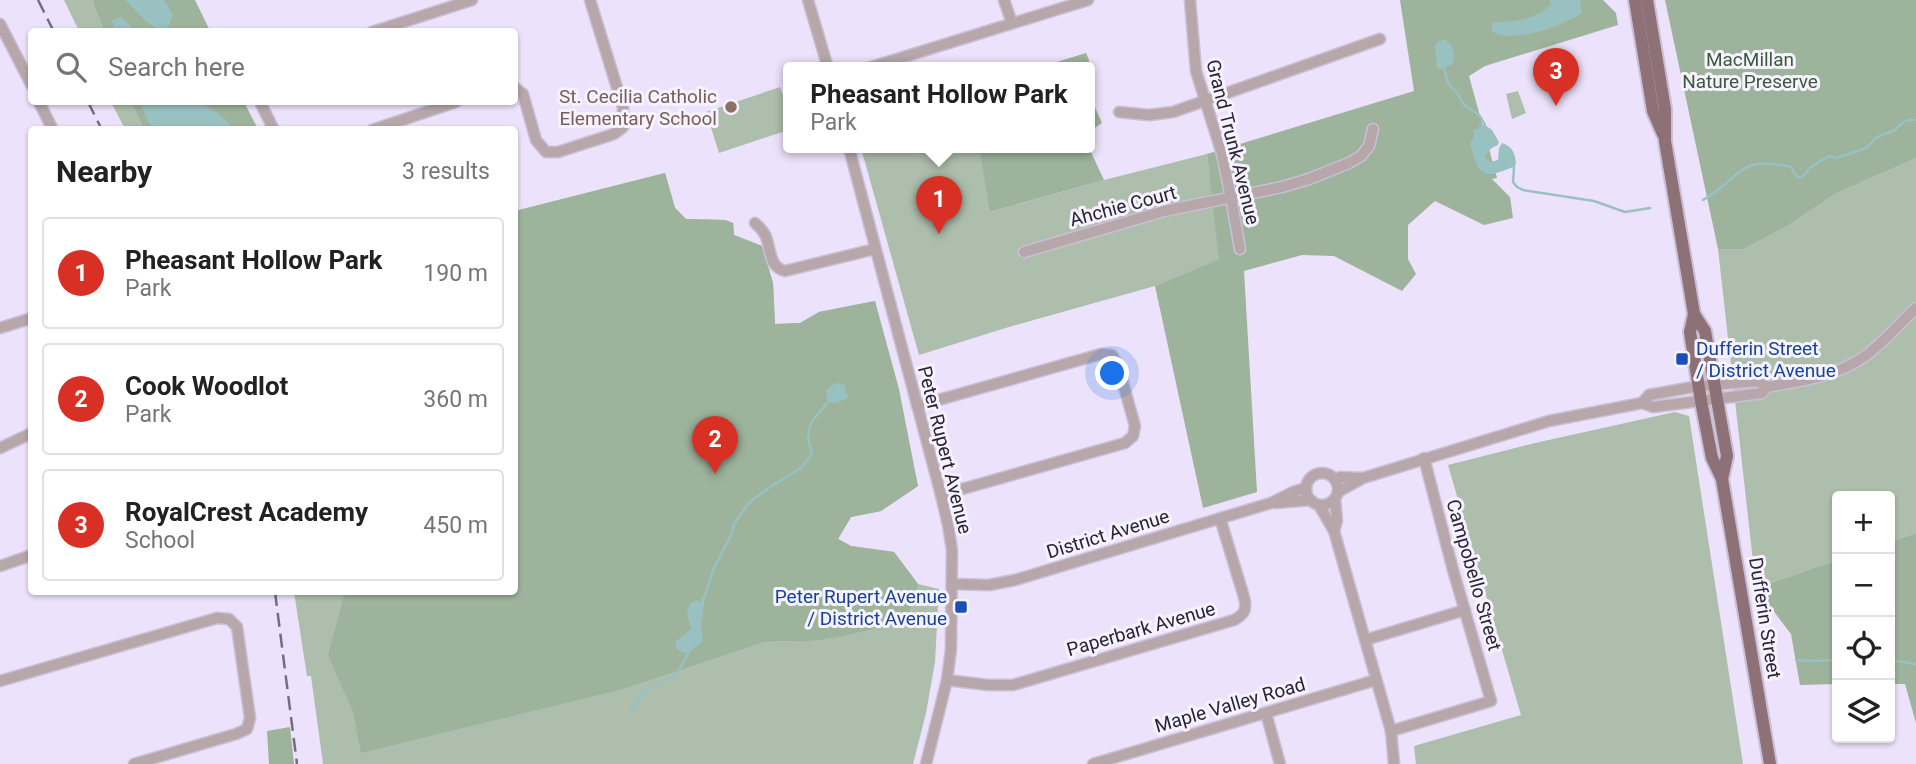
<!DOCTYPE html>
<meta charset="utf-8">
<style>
body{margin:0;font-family:Roboto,sans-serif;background:#f6f6f6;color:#222}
.controls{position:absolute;right:21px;bottom:21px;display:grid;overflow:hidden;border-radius:7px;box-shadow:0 2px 5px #0004}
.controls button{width:63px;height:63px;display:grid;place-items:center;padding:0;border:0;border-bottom:2px solid #e0e0e0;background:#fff;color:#222;font:35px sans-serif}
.you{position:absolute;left:1113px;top:374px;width:24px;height:24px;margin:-18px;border:5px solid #fff;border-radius:50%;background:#1a73e8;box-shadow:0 0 0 10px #1a73e833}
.badge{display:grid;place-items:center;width:46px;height:46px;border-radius:50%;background:#d93025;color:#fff;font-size:23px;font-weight:700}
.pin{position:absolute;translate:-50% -58px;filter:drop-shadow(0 2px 4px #0008)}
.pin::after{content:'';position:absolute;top:37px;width:24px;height:21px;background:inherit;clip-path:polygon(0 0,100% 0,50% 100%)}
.popup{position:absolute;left:783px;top:62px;width:312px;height:91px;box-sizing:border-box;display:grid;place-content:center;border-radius:7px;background:#fff;filter:drop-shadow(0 2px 5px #0005);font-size:23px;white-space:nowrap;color:#767676}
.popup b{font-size:26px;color:#222}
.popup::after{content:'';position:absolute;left:50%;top:100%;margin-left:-14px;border:14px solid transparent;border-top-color:#fff}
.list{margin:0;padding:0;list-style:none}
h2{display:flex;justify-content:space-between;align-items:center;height:91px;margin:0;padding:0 28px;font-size:30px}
h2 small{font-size:23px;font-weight:400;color:#767676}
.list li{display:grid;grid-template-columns:46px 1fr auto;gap:21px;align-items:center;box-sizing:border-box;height:112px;margin:0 14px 14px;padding:0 14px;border:2px solid #e0e0e0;border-radius:7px}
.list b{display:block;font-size:26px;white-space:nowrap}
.list p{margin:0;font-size:23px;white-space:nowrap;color:#767676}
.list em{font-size:23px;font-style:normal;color:#767676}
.icon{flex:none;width:38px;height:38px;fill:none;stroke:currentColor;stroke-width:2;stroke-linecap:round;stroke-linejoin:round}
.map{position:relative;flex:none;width:1916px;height:764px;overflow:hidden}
.search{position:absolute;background:#fff;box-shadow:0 2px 5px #0004;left:28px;top:28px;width:490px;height:77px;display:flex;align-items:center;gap:18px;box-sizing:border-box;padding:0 24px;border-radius:7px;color:#767676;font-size:26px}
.panel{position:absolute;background:#fff;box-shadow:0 2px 5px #0004;left:28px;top:126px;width:490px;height:469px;border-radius:7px}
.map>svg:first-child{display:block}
.green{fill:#adbeac}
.forest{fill:#9db39c}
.water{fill:#9ac1c1}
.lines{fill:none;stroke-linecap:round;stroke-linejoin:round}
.stream{stroke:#9ac1c1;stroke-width:2.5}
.minor-casing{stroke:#c9c0d6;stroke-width:13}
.major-casing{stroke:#c9c0d6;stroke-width:16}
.minor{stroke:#b8a7aa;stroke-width:10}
.major{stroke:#8e7177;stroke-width:12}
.rail{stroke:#746d7e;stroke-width:2.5;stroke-dasharray:14 7;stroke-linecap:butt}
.education-dot{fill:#8d6e63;stroke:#f7f2ff;stroke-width:2.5}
.transit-dot{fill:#1a4fb4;stroke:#f7f2ff;stroke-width:2.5}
.labels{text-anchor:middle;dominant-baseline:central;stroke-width:6;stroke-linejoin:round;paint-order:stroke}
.park-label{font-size:19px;fill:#395c38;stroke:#f7f2ff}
.education-label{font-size:19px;fill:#785e54;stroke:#f7f2ff;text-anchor:end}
.street-label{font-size:19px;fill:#292430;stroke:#f7f2ff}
.transit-label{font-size:19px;fill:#164399;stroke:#f7f2ff;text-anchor:start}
</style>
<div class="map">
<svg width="1916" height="764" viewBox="0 0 1916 764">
<rect width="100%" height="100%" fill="#ece2fb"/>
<g class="green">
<path d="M64 0H92L104 31H79Z"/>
<path d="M780 87 788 110V130L719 153 706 112Z"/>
<path d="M1518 91 1526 113 1512 119 1506 94Z"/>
<path d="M111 102H131L144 129H125Z"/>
<path d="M861 148H979L991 212 1104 180 1207 154 1220 259 1155 286 1009 327 919 355Z"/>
<path d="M1916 158V533L1890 542V496H1837V560L1756 588 1718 249H1744L1789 225 1835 194Z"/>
<path d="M665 173 675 208 686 219 725 220 733 223 734 235 762 246 773 283 775 324 800 323 819 312 875 301 918 486 881 511 851 517 838 539 851 546 894 552 918 584 939 589 935 662 926 713 913 764H323L311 676H307L294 592H514L515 211Z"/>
<path d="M1675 412 1689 416 1743 764H1416L1414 746 1521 715 1448 465 1535 443Z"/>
</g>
<g class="forest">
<path d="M92 0H195L210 31H104Z"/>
<path d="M1400 0H1603L1616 13 1618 25 1485 66 1469 76 1497 178 1492 179 1510 197 1513 218 1484 225 1435 201 1408 225V259L1416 274 1402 291 1334 256 1302 255 1244 271 1257 492 1203 508 1155 286 1219 259 1207 154 1414 91Z"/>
<path d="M1665 0H1916V158L1835 194 1789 225 1744 249H1718Z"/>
<path d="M1086 53 1089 60V68H1037Z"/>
<path d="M1090 96 1102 123 1090 131Z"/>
<path d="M131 102H244L258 129H144Z"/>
<path d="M979 148H1089L1104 180 990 212Z"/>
<path d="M665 173 675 208 686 219 725 220 733 223 734 235 762 246 773 283 775 324 800 323 819 312 875 301 899 389 918 486 881 511 851 517 838 539 851 546 894 552 918 584 907 620C875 628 842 638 809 641 794 642 780 640 764 642L623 689 361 753 353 712 328 655 345 592H514L515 211Z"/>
<path d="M1916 533V723L1905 684H1890V542Z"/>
<path d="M1837 560V684L1800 685 1791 634 1756 588Z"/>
<path d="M290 727 294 764H269L267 731Z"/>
</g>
<g class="water">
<path d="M125 0H164L173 15 168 27 170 31C151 32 139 12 125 0Z"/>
<path d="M1550 0H1580L1582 13C1565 25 1509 46 1491 30L1493 22C1513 22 1537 20 1551 4Z"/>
<path d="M121 17 136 31H115L112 20Z"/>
<path d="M1442 40H1446C1453 46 1456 55 1453 64L1440 69 1437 67 1435 45Z"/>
<path d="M139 102C178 101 207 95 234 129H152Z"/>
<path d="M1485 125 1492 130 1499 142 1498 145C1491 148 1488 150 1485 158L1490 162 1498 160 1499 148 1502 143C1513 147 1515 153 1516 164L1514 167C1507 169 1499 173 1492 174 1477 177 1473 154 1470 144L1474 136 1473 130 1477 129 1479 126Z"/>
<path d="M836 383 844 384 848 398 835 403 828 402 826 390Z"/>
<path d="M705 596 701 627 703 641 689 652 682 653 676 648V641L691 629 687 612 690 603 697 600 700 603 701 598Z"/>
</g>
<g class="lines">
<g class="stream">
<path d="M1444 68 1448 83 1458 94 1464 105 1479 115 1485 125"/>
<path d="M1514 167 1513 182 1517 187 1523 190 1594 201 1625 212 1650 208"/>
<path d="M1703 200C1741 179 1737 154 1791 167L1797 177H1802L1810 168 1827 157 1830 156 1836 158 1861 150 1867 147 1877 137 1895 130 1902 123 1908 120H1916"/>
<path d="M705 596 713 570 732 533 734 524 745 508 751 501 770 487 801 468 810 457 812 452 808 439 809 430 812 421 828 402"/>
<path d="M1796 660 1808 661 1837 660"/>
<path d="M1890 660 1916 664"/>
<path d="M630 713 645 691 677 674 689 652"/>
</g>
<g class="minor-casing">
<g id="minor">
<path d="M808 0 828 68"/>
<path d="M1004 0 1012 23"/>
<path d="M1190 0 1196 71 1222 154 1231 198 1240 249"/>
<path d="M0 24 32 86"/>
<path d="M372 32 472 0"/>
<path d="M868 68 1088 0"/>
<path d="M514 87 523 94 536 140 546 152H558L614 134 623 127V107L590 0"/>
<path d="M39 102 53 130"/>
<path d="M260 102 274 130"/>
<path d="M1119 112 1149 115 1173 112 1380 39"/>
<path d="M372 130 456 102"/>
<path d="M849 148 941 495 948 525 952 550 951 649 947 680 926 764"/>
<path d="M755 223C760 228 764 231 766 237 771 250 769 267 785 271L875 249"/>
<path d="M1024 252 1164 211 1282 187 1309 179 1349 163 1361 156 1369 146 1373 129"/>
<path d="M0 328 32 318"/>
<path d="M1642 403 1649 395 1699 386 1758 381 1767 387"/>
<path d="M917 406 1101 354 1112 355 1118 365 1135 426 1133 436 1125 443 941 495"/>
<path d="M0 448 32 433"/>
<circle cx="1322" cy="489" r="16"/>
<path d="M1335 479 1341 477 1362 478"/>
<path d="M1338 492 1363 478 1549 421 1642 403 1653 407 1762 393 1767 387C1800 381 1836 377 1865 356 1883 343 1899 324 1916 308"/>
<path d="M1275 503 1311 500"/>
<path d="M1319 505 1334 531 1391 731 1394 764"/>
<path d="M1334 531 1337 521 1335 499"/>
<path d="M0 566 32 555"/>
<path d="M953 584 989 585 1015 580 1271 503 1293 492 1306 488"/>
<path d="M1365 640 1465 610"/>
<path d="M947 680 988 685H1013L1234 620C1245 614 1247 609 1244 597L1220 518"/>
<path d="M0 681 217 618 229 619 237 627 250 718 247 729 236 734 134 764"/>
<path d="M1266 713 1280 764"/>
<path d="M1391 731 1491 701 1453 570 1424 458"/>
<path d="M1093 764 1376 680"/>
</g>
</g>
<g class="major-casing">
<g id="major">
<path d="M1635 0 1653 111 1663 134"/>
<path d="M1647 0 1665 109V141L1694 314 1690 332 1701 401 1712 458 1722 479 1770 764"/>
<path d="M1694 314 1705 331 1727 456 1722 479"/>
</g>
</g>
<use href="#minor" class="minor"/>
<use href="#major" class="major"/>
<g class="rail">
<path d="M38 0 54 32"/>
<path d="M88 102 102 130"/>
<path d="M275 592 297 764"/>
</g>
</g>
<circle class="education-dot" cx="731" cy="107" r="7"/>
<g class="transit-dot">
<rect x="1675" y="352" width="14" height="14" rx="3.5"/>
<rect x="954" y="600" width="14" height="14" rx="3.5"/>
</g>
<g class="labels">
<g class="park-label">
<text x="1750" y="59">MacMillan<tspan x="1750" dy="22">Nature Preserve</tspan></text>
</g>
<g class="education-label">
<text x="717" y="96">St. Cecilia Catholic<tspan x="717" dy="22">Elementary School</tspan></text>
</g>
<g class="street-label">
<text transform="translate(1233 142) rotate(76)">Grand Trunk Avenue</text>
<text transform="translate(1123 206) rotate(-15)">Ahchie Court</text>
<text transform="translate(945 450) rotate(76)">Peter Rupert Avenue</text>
<text transform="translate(1108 534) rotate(-17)">District Avenue</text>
<text transform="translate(1474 575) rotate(74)">Campobello Street</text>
<text transform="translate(1765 618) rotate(81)">Dufferin Street</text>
<text transform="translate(1141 629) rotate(-16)">Paperbark Avenue</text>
<text transform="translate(1230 705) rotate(-16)">Maple Valley Road</text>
</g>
<g class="transit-label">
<text x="1696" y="348">Dufferin Street<tspan x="1696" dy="22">/ District Avenue</tspan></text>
<text x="947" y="596" text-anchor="end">Peter Rupert Avenue<tspan x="947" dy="22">/ District Avenue</tspan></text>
</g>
</g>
</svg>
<div class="controls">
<button>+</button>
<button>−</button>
<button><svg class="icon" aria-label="locate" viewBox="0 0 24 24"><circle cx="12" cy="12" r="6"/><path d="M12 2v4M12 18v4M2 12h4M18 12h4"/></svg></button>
<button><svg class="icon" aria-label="layers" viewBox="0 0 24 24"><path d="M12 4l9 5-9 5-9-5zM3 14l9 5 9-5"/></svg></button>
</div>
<div class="you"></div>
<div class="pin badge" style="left:939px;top:234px">1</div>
<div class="popup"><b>Pheasant Hollow Park</b>Park</div>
<div class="pin badge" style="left:715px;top:474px">2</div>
<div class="pin badge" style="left:1556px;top:106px">3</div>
<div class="search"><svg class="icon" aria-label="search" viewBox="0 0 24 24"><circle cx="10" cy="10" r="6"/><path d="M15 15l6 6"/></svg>Search here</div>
<section class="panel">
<h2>Nearby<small>3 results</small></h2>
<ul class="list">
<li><span class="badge">1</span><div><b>Pheasant Hollow Park</b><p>Park</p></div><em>190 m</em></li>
<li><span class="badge">2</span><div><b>Cook Woodlot</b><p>Park</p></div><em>360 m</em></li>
<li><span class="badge">3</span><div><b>RoyalCrest Academy</b><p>School</p></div><em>450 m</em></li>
</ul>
</section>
</div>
